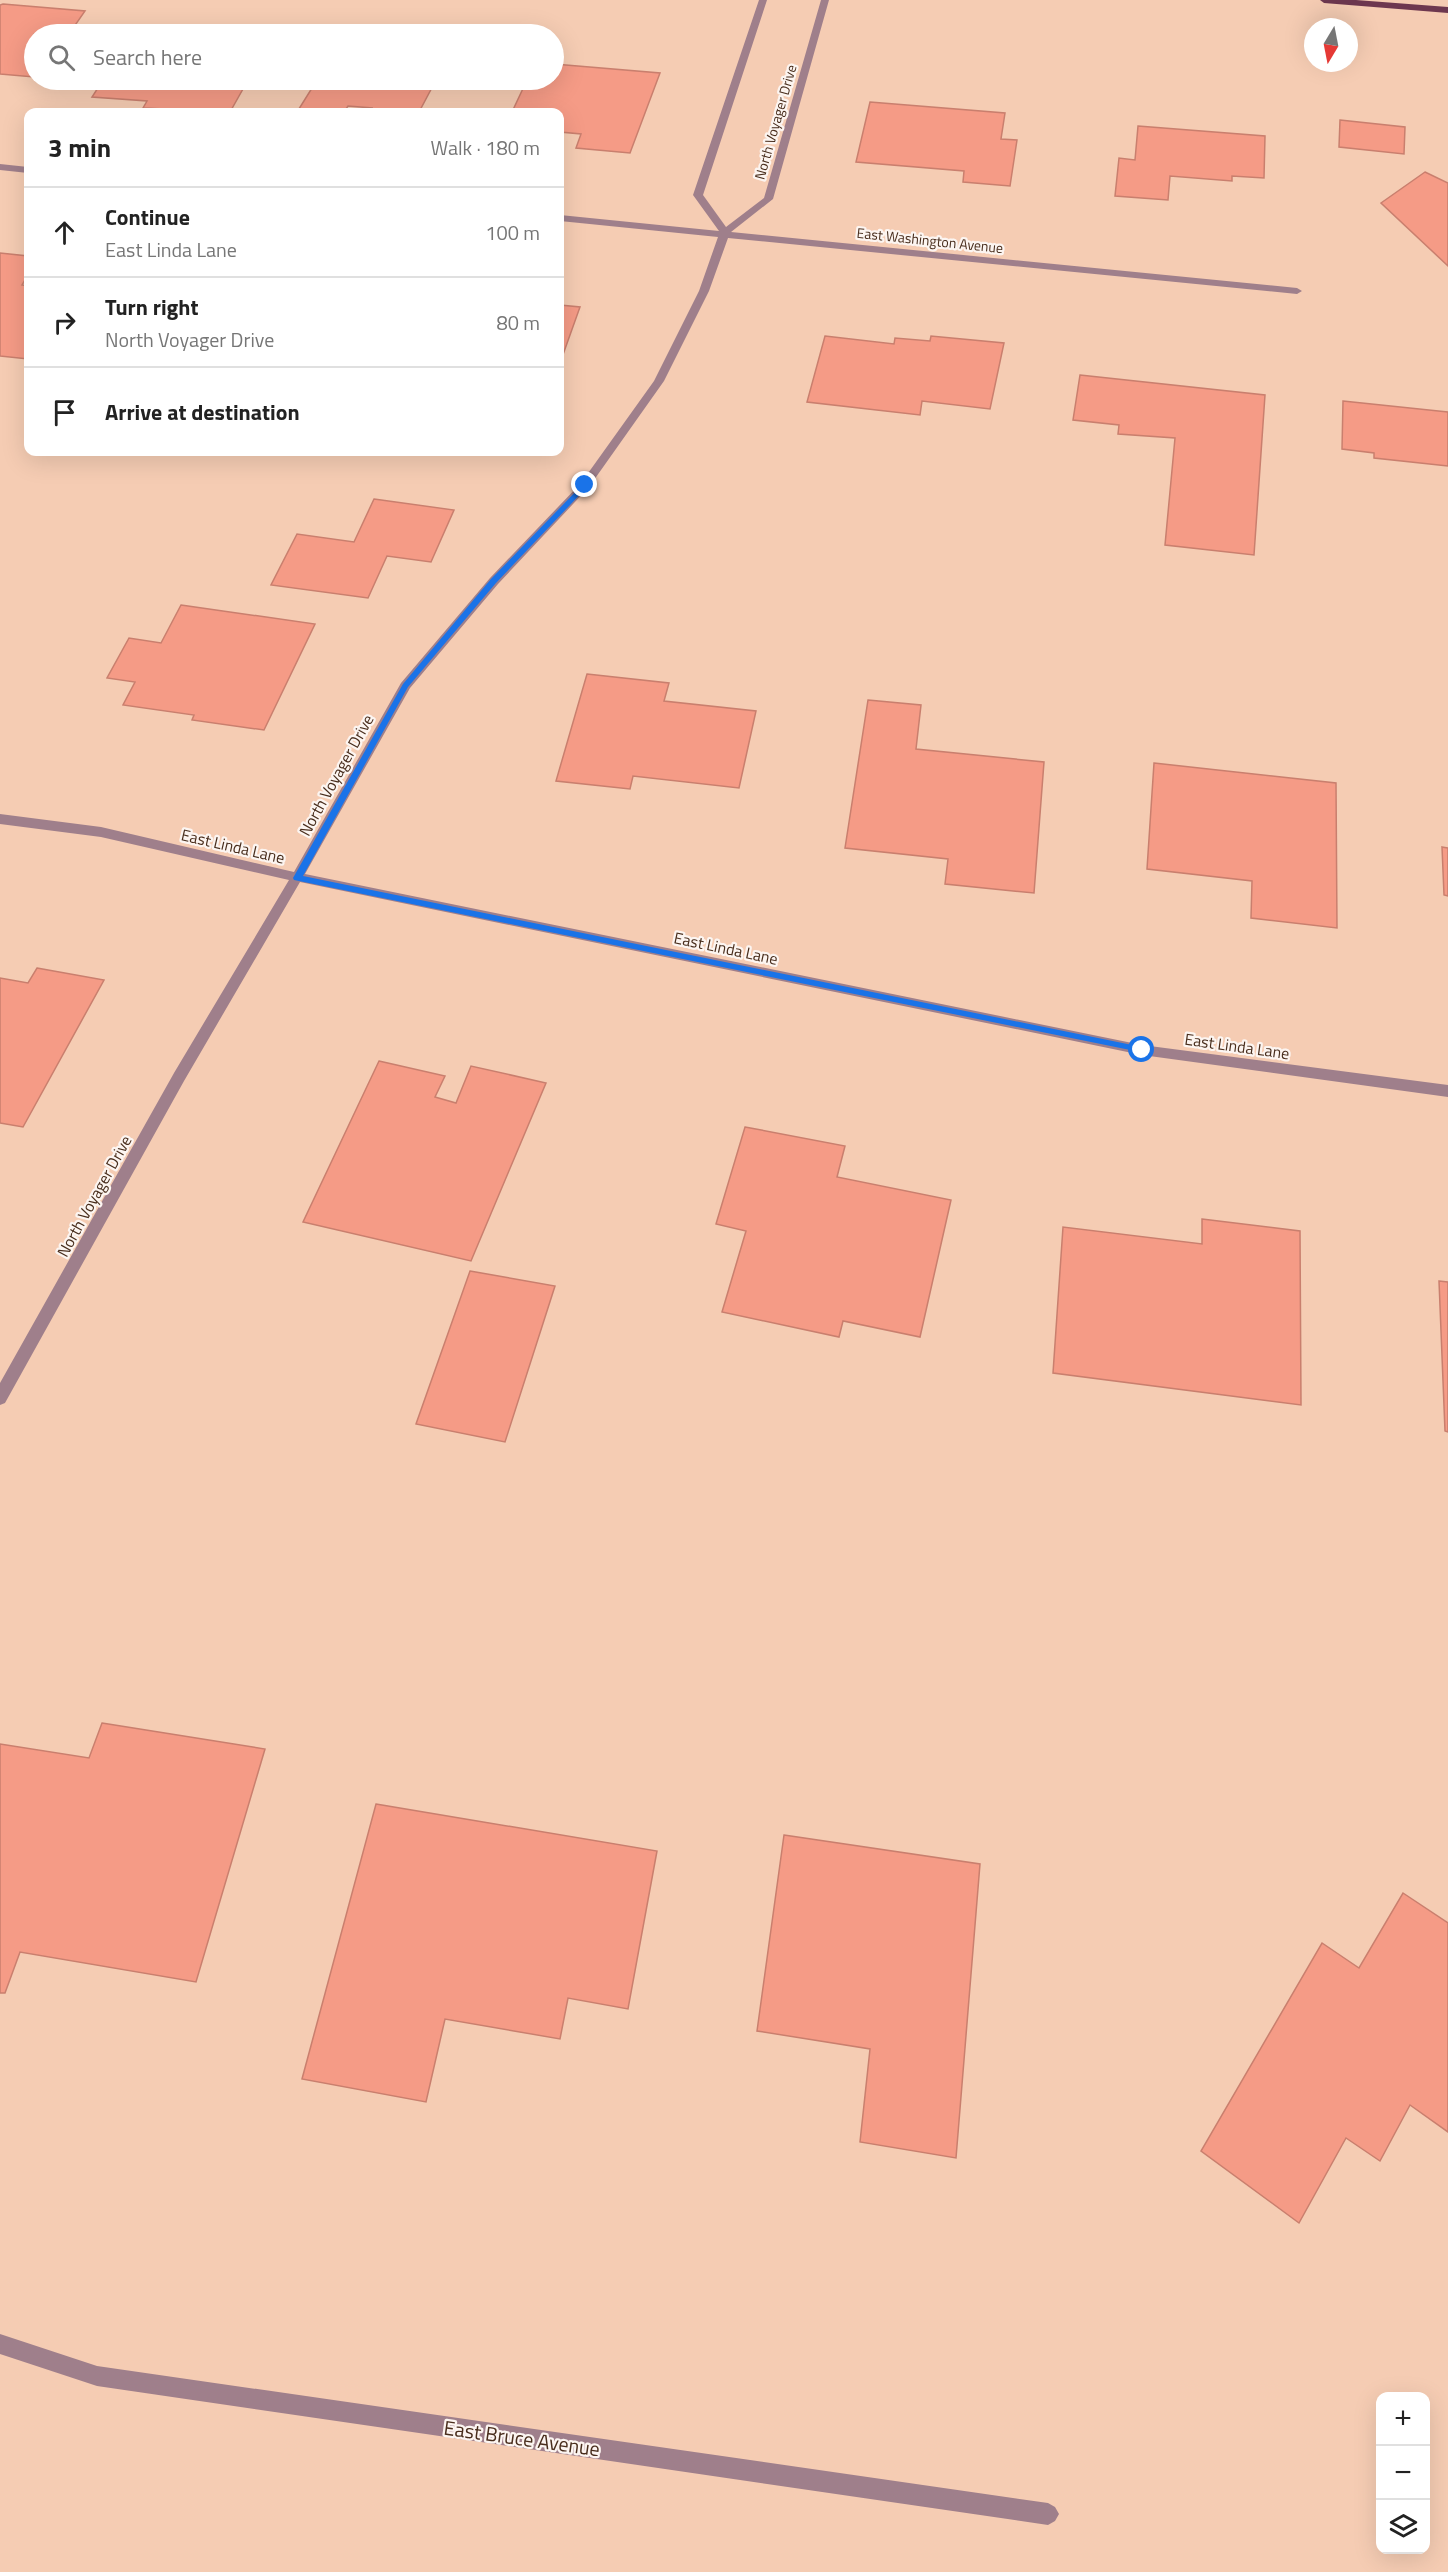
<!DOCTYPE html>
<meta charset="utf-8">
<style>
body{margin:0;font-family:"Titillium Web",sans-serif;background:#f6f6f6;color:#222}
.controls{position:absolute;right:18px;bottom:18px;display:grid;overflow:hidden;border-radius:12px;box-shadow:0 6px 24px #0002}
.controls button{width:54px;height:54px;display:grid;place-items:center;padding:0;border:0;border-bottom:2px solid #e0e0e0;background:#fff;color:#222;font:30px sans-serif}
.compass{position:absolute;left:1304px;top:18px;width:54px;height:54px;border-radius:50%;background:#fff;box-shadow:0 6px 24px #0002;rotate:190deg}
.stop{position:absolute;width:18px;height:18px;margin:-14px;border:4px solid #1a73e8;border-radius:50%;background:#fff}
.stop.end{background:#1a73e8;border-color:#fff;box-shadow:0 2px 6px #0008}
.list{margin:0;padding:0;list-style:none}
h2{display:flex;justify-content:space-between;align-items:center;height:78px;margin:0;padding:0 24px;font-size:26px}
h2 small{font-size:20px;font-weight:400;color:#767676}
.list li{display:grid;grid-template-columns:39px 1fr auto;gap:18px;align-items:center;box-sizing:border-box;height:90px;padding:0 24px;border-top:2px solid #e0e0e0}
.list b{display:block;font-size:22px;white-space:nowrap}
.list p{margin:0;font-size:20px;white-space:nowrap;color:#767676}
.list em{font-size:20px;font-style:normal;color:#767676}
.icon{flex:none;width:33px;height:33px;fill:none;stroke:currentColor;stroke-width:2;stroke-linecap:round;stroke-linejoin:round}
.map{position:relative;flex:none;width:1448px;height:2572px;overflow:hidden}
.search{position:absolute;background:#fff;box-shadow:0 6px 24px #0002;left:24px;top:24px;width:540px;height:66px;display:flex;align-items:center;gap:15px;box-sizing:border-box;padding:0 21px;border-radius:33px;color:#767676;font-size:22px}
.panel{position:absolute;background:#fff;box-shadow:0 6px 24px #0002;left:24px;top:108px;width:540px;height:348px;border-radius:12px}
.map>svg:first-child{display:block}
.building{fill:#f59b86;stroke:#c97f6e;stroke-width:1.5}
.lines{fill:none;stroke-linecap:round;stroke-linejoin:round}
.minor{fill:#9f7f8b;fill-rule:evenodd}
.major{fill:#6d374f;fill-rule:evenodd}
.route{fill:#1a73e8}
.labels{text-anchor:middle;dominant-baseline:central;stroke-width:4.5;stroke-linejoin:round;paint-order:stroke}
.far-street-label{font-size:14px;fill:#482d1c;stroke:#fcf5f1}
.street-label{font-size:16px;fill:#482d1c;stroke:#fcf5f1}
.near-street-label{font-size:20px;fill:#482d1c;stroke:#fcf5f1}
</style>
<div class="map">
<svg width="1448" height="2572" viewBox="0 0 1448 2572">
<rect width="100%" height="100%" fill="#f5ccb3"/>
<g class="building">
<path d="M3 4 85 11 69 34H34V77L0 74V5Z"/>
<path d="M554 64 660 73 630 153 576 148 581 134 560 132V112H512L527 80H554Z"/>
<path d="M103 80H248L230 112 143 108 147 101 92 97Z"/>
<path d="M317 80H436L419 112H370L372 108 348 106 344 112H297Z"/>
<path d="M870 102 1005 113 1001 139 1017 140 1010 186 963 182 964 171 856 162Z"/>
<path d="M1340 120 1405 127 1404 154 1339 147Z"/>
<path d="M1138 126 1265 136 1264 178 1232 176V181L1170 176 1168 200 1115 196 1119 158 1135 160Z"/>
<path d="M1425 172 1448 183V266L1381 203Z"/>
<path d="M0 253 28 256V275L22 285 28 286V359L0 356Z"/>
<path d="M560 305 580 307 560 363Z"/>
<path d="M825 336 894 344 895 338 930 341 931 336 1004 343 990 409 922 401 920 415 807 402Z"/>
<path d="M1080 375 1265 395 1254 555 1165 545 1175 438 1118 434 1119 425 1073 420Z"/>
<path d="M1343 401 1448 412V466L1374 458V453L1342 449Z"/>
<path d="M374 499 454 510 431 562 387 556 368 598 271 585 297 534 354 542Z"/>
<path d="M181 605 315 624 264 730 192 720 194 715 123 705 135 682 107 678 129 638 161 643Z"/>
<path d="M587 674 669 683 664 701 756 711 739 788 633 776 630 789 556 781Z"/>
<path d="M868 700 921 705 916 749 1044 762 1034 893 945 884 948 859 845 848Z"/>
<path d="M1154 763 1336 783 1337 928 1251 918 1252 881 1147 869Z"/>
<path d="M1442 847 1448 848V896L1444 895Z"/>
<path d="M37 968 104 980 23 1127 0 1123V978L28 983Z"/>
<path d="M379 1061 445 1076 435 1097 456 1103 471 1066 546 1083 471 1261 303 1222Z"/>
<path d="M745 1127 845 1146 837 1177 951 1200 920 1337 843 1321 839 1337 722 1312 746 1231 716 1224Z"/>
<path d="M1202 1219 1300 1231 1301 1405 1053 1373 1063 1227 1202 1244Z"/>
<path d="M470 1271 555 1286 505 1442 416 1424Z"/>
<path d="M1439 1281 1448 1282V1432L1445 1431Z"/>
<path d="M102 1723 265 1749 196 1982 20 1952 5 1993H0V1744L89 1758Z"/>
<path d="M376 1804 657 1851 628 2009 568 1998 560 2039 445 2019 426 2102 302 2079Z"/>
<path d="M784 1835 980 1864 956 2158 860 2142 870 2049 757 2031Z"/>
<path d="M1403 1893 1448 1923V2132L1410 2105 1380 2161 1346 2138 1299 2223 1201 2151 1322 1943 1359 1968Z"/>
</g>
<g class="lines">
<g class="minor">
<path d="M759 0H767L703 195 726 227 764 198 821 0H829L773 199 731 232 1297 288 1302 291 1297 294 728 238 709 291 664 381 589 487 498 584 410 688 305 874 1142 1045 1448 1085V1097L1142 1055 300 882 184 1081 5 1403 0 1405V1383L174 1073 289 880 101 837 0 824V814L101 827 294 872 401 683 490 578 581 483 654 381 699 291 718 237 560 221V215L719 231 693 195Z"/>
<path d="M0 164 28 167V173L0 170Z"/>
<path d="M0 2334 97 2366 1048 2503 1055 2507 1059 2514 1055 2521 1048 2525 97 2386 0 2354Z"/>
</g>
<path class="major" d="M1320 0H1356L1448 7V13L1324 3Z"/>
</g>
<path class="route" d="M583 484 589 485 496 583 408 687 303 876 1142 1047 1146 1050 1145 1053 294 880 293 878 403 684 491 579Z"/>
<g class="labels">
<g class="far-street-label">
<text transform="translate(775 122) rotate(-74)">North Voyager Drive</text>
<text transform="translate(930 240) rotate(6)">East Washington Avenue</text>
</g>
<g class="street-label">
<text transform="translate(336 775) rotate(-61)">North Voyager Drive</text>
<text transform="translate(233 846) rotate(13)">East Linda Lane</text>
<text transform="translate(726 948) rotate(12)">East Linda Lane</text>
<text transform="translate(1237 1046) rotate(8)">East Linda Lane</text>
<text transform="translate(94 1196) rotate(-61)">North Voyager Drive</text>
</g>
<g class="near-street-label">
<text transform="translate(522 2438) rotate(8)">East Bruce Avenue</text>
</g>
</g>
</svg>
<div class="controls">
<button>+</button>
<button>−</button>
<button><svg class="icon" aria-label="layers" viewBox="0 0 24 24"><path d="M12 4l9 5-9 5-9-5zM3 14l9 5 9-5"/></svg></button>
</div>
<svg class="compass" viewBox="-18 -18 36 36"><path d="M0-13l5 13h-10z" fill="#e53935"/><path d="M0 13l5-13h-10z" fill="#767676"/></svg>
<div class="stop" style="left:1142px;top:1050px"></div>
<div class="stop end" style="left:585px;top:485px"></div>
<div class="search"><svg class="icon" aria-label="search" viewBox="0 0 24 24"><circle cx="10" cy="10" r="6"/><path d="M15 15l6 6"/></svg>Search here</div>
<section class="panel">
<h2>3 min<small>Walk · 180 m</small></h2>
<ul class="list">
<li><svg class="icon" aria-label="ahead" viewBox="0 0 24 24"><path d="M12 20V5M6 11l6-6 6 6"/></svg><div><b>Continue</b><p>East Linda Lane</p></div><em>100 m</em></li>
<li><svg class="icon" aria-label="right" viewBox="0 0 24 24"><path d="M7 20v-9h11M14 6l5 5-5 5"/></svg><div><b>Turn right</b><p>North Voyager Drive</p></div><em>80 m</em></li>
<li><svg class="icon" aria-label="arrive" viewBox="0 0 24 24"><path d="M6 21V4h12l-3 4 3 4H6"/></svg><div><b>Arrive at destination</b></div></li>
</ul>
</section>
</div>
